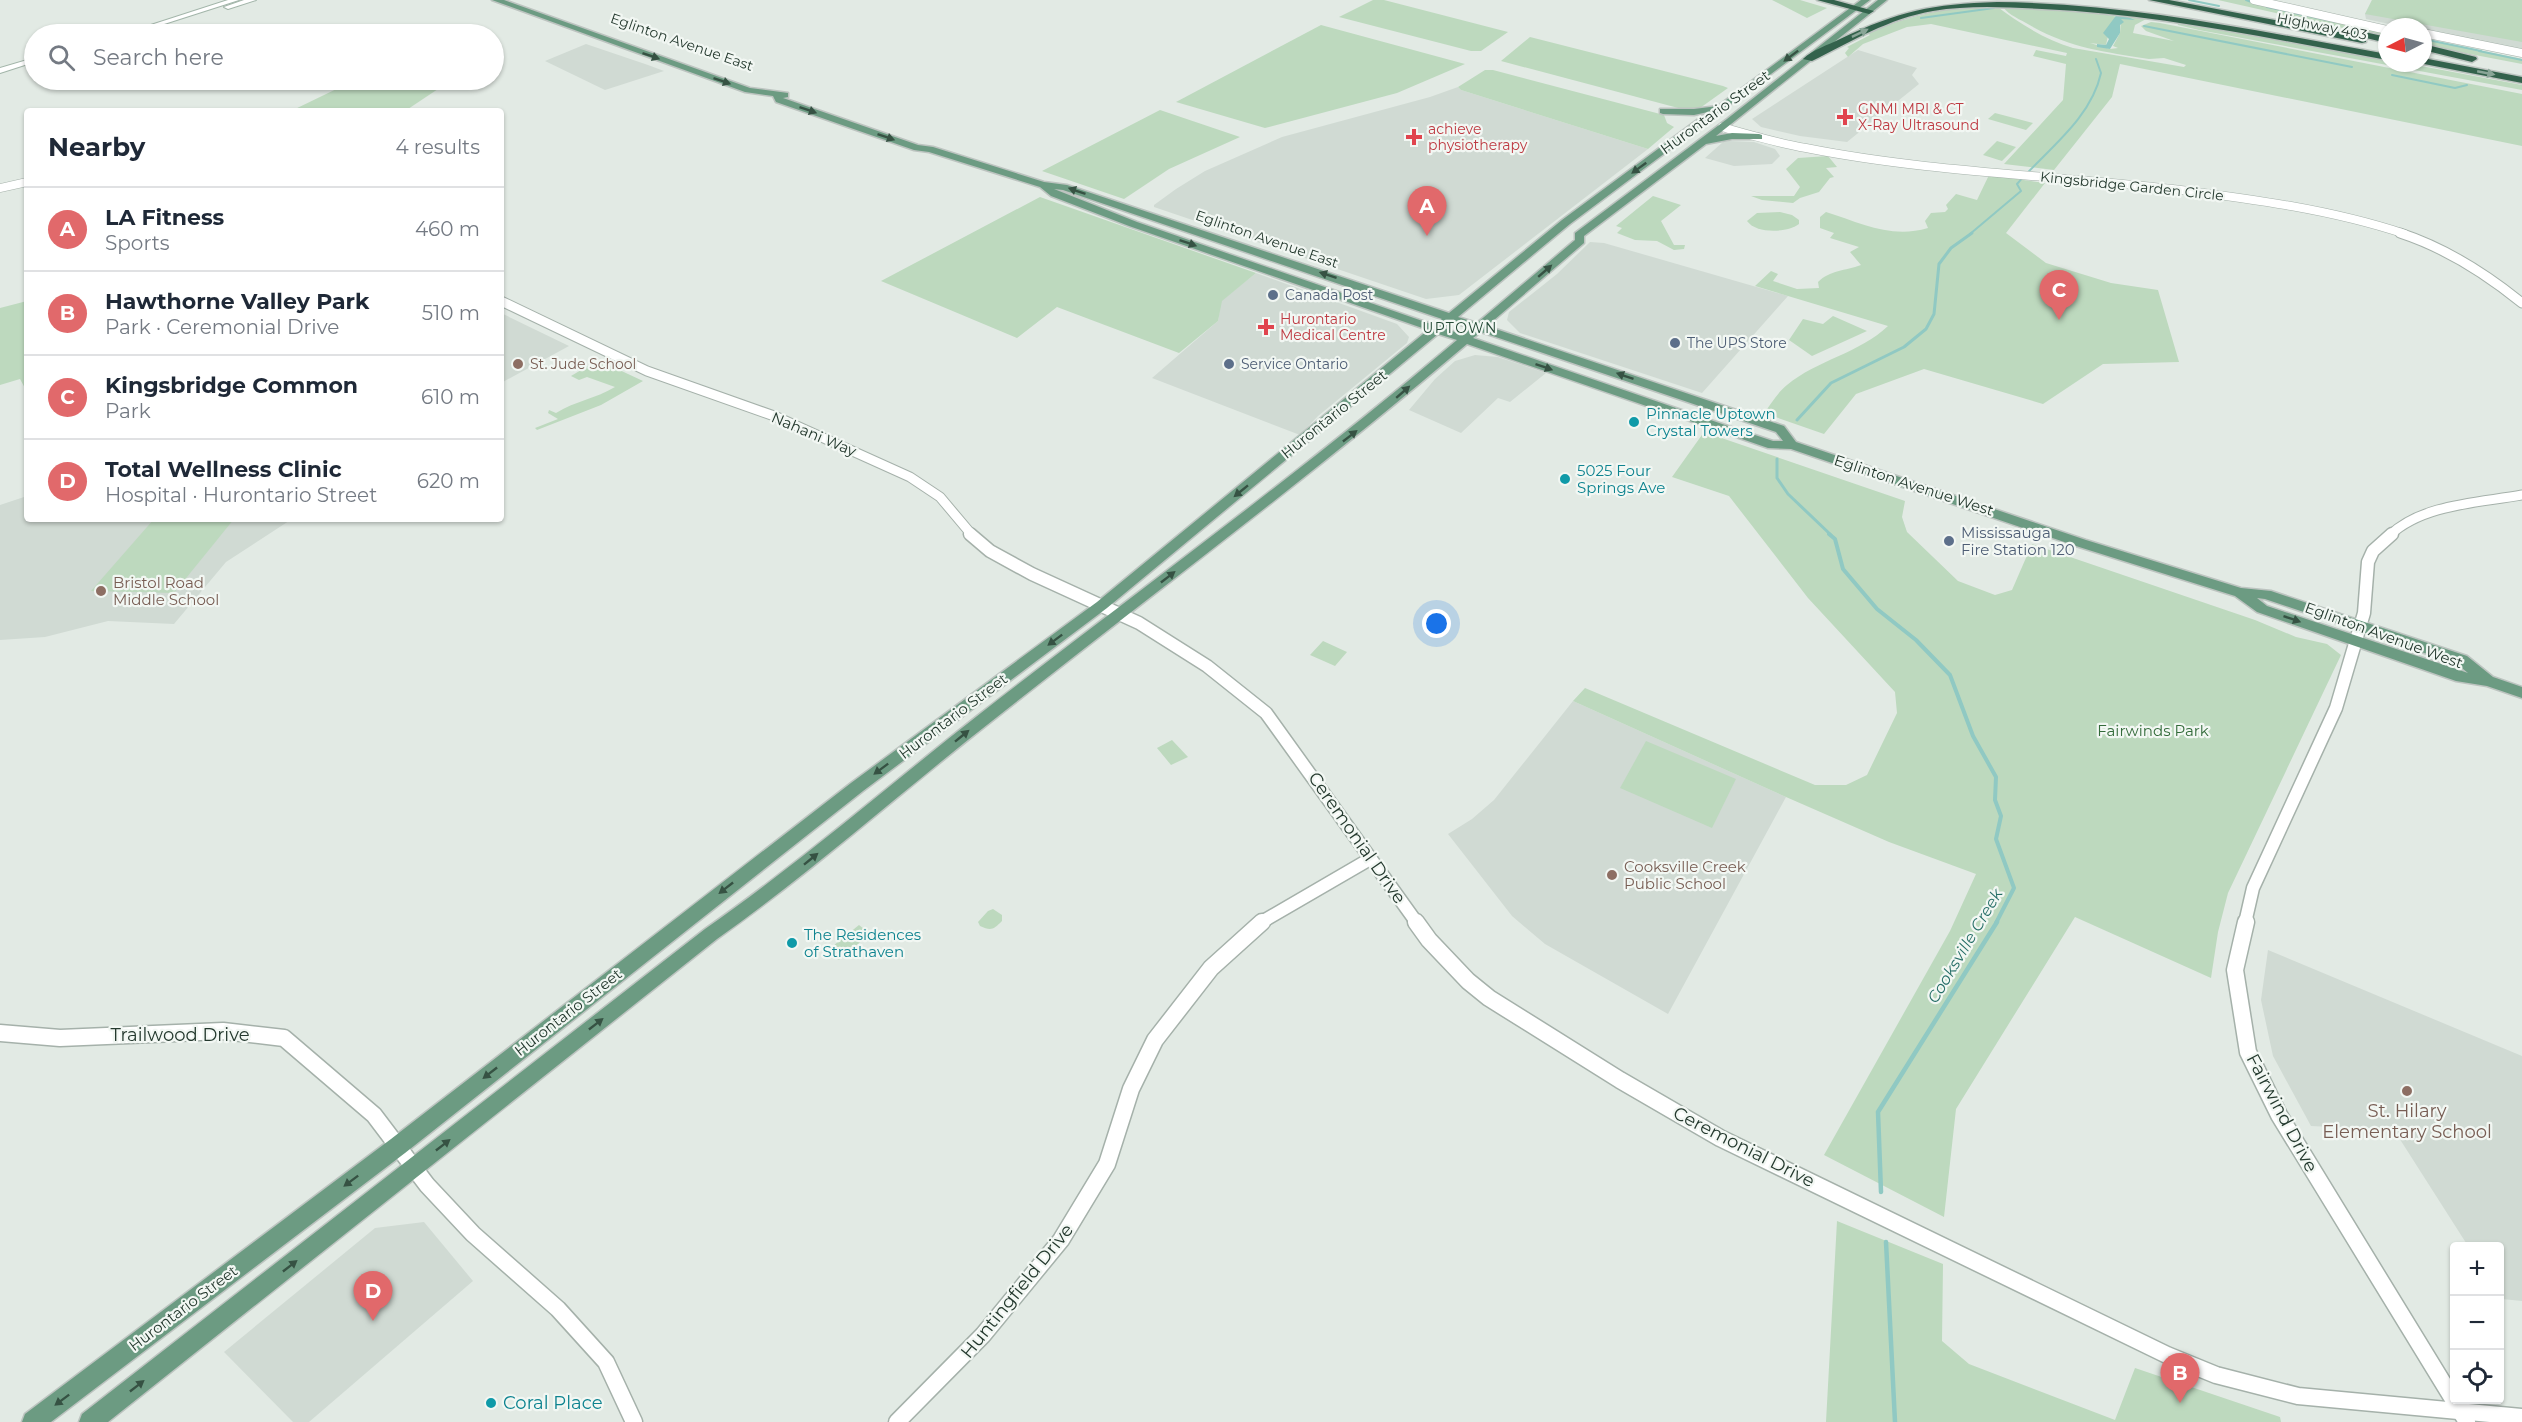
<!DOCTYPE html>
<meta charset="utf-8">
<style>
body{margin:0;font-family:Montserrat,sans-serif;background:#f2f2f3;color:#1f2937}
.controls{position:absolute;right:18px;bottom:18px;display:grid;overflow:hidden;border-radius:6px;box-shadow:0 2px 4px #0004}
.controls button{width:54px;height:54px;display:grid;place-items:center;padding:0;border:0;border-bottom:2px solid #e0e1e3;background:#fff;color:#1f2937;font:30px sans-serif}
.compass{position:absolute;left:2378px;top:18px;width:54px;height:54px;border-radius:50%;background:#fff;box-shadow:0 2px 4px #0004;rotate:264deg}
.you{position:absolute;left:1437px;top:624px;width:21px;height:21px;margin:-15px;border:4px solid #fff;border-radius:50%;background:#1a73e8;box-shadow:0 0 0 9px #1a73e833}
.badge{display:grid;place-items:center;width:39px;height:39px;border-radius:50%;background:#e1696b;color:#fff;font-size:20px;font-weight:700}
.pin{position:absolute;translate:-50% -50px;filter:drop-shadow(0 2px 3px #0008)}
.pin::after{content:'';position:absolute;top:32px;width:21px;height:18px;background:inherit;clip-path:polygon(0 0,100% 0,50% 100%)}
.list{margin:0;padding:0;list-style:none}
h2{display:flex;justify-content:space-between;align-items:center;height:78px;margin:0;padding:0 24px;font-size:26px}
h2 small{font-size:20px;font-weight:400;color:#747a83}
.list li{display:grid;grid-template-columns:39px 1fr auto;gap:18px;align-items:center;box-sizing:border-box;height:84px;padding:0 24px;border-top:2px solid #e0e1e3}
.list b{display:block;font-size:22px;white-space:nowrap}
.list p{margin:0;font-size:20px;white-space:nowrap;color:#747a83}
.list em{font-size:20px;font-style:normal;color:#747a83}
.icon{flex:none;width:33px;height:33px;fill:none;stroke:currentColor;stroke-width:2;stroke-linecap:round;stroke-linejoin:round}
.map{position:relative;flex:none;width:2522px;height:1422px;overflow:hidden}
.search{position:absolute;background:#fff;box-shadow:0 2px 4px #0004;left:24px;top:24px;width:480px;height:66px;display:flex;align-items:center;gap:15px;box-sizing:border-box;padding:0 21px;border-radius:33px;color:#747a83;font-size:22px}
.panel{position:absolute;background:#fff;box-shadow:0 2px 4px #0004;left:24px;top:108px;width:480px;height:414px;border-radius:6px}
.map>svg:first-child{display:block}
.built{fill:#d0dad3}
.green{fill:#bdd9be}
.water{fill:#90c9c3}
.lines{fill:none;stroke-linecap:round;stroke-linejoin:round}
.stream-far3{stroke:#90c9c3;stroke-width:2}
.stream-far2{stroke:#90c9c3;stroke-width:3}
.stream-far1{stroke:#90c9c3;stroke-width:4}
.stream{stroke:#90c9c3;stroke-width:4.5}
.tertiary-far3-casing{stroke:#a5b1aa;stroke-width:9}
.tertiary-far2-casing{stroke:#a5b1aa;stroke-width:11}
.tertiary-far1-casing{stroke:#a5b1aa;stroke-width:15}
.tertiary-casing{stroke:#a5b1aa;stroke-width:19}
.secondary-casing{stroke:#a2b5a9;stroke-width:2}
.primary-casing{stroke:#bdc4c0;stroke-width:3}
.motorway-casing{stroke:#bdc4c0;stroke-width:3}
.tertiary-far3{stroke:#fff;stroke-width:8}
.tertiary-far2{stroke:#fff;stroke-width:9}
.tertiary-far1{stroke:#fff;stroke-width:12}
.tertiary{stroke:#fff;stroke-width:16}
.secondary{fill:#fff;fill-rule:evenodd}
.primary{fill:#6c9b82;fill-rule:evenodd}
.motorway{fill:#33624c;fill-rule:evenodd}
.oneway{fill:#89a597}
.oneway2{fill:#365243}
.health-dot{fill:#e0444e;stroke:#f2f7f3;stroke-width:2}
.service-dot{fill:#5c6f8a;stroke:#f2f7f3;stroke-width:2}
.education-dot{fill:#8d6e63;stroke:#f2f7f3;stroke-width:2}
.culture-dot{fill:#0f9aa8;stroke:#f2f7f3;stroke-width:2}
.labels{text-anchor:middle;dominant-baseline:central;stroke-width:4.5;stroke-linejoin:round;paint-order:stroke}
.far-street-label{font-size:14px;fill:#24392e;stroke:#f2f7f3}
.far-health-label{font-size:14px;fill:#be3a42;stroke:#f2f7f3;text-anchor:start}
.far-service-label{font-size:14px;fill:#4e5e75;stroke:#f2f7f3;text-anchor:start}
.far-neighbourhood-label{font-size:14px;letter-spacing:1.5px;fill:#234935;stroke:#f2f7f3}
.far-education-label{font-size:14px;fill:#785e54;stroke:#f2f7f3;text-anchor:start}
.street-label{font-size:15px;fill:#24392e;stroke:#f2f7f3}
.culture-label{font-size:15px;fill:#0d838f;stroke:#f2f7f3;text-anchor:start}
.service-label{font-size:15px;fill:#4e5e75;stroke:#f2f7f3;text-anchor:start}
.education-label{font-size:15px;fill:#785e54;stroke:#f2f7f3;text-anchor:start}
.park-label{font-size:15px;fill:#336b3a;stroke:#f2f7f3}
.water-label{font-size:16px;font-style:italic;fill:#256e67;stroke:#f2f7f3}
.near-street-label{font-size:18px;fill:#24392e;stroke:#f2f7f3}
.near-education-label{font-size:18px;fill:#785e54;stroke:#f2f7f3}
.near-culture-label{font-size:18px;fill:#0d838f;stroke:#f2f7f3;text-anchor:start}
</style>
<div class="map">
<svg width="2522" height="1422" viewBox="0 0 2522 1422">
<rect width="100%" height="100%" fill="#e2eae4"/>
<g class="built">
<path d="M2372 0H2522V50L2423 31V27H2403L2366 19 2365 14Z"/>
<path d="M586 44 648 65 664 71 605 90 545 61Z"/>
<path d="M1858 50 1917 68 1912 75 1919 84 1847 142 1800 136 1761 127 1752 119Z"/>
<path d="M1458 87 1461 90 1648 149 1459 295 1426 299 1154 207V205L1176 189 1205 171 1282 137 1430 97Z"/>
<path d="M1729 141 1754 142 1775 149 1780 156 1772 164 1734 166 1705 158 1723 142Z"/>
<path d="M1590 242 1604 243 1788 296 1702 393 1520 333 1507 320 1509 312 1557 274Z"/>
<path d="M1256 273 1397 324 1409 337 1407 343 1318 416 1300 435 1152 378 1218 321 1221 301Z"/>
<path d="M501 313 569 346 501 383Z"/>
<path d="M1475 355 1498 357 1546 373 1510 402 1498 398 1461 433 1409 410 1435 379 1455 361Z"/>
<path d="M27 496V519H292L226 562 174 624 108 621 45 637 0 640V505Z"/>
<path d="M1573 701 1786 797 1668 1014 1545 944 1512 916 1448 834 1472 819 1494 800Z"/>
<path d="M2268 950 2522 1056V1301L2502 1299 2500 1246H2468L2394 1130 2311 1126 2273 1056 2261 1000Z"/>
<path d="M424 1222 473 1281 309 1422H293L224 1352 375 1228Z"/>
</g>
<g class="green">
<path d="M1373 0H1384L1508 32 1481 51H1471L1339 17Z"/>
<path d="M1772 0H1800L1827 8 1807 18Z"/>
<path d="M2218 0H2247L2293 13 2387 32V38Z"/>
<path d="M2372 0H2522V42L2365 14Z"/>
<path d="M2001 3 2118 13 2108 15 2118 17 2110 27 2106 45 2090 43 2110 49 2118 48 2113 46 2120 33 2121 19 2127 15 2148 18 2135 25 2133 33 2174 41 2146 31 2141 26 2151 22 2160 23 2522 94V146L2120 64 2112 97 2054 170 2004 164 2063 100 2066 64 2033 56 2036 50 2066 56 2067 53 1931 24 1907 27 1863 44 1848 57 1845 53 1849 48 1847 47 1870 35 1867 33C1916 14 1943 8 1995 5 2019 23 2045 40 2073 48L2184 67 2186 65 2164 58 2149 59C2101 51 2069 48 2026 23 2017 18 2005 13 2001 3Z"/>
<path d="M2177 22 2387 60V63H2405L2522 85V90L2199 30 2178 25Z"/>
<path d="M1321 25 1465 64 1397 93 1265 128 1176 102Z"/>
<path d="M1530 37 1723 86 1728 88 1700 108 1682 109 1501 61Z"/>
<path d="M2423 39 2522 59V64L2423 45Z"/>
<path d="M1485 70H1493L1664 115 1667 123 1674 127 1648 149 1461 90 1458 87Z"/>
<path d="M355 80H460L441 87 405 111H291Z"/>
<path d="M1160 110 1240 137 1169 169 1124 199 1042 171Z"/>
<path d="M1995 113 2033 123 2026 130 1988 119Z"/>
<path d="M1997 141 2016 147 2002 161 1983 155Z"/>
<path d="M1828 156 1837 167 1826 168 1834 177 1830 178 1819 192 1800 198 1793 203 1762 200 1751 196H1794L1800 187 1786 169 1798 158Z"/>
<path d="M1989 175 2045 183 2006 233 2046 263 2111 283 2158 290 2179 362 2103 364 2043 404 1924 369 1856 394 1824 434 1764 413C1771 404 1778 392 1787 385 1817 360 1860 353 1888 326L1755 286 1771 271 1778 274 1773 281 1797 289 1819 288 1818 282C1830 270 1845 271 1861 265L1850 252 1859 247 1830 238 1834 233 1820 228V217L1826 212C1861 223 1891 239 1928 228L1925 221 1931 213 1945 212 1948 209 1946 205 1956 194 1977 200Z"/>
<path d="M1653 196 1681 205 1661 221 1674 245H1685L1684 249 1674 250 1657 241 1635 240 1617 233 1622 228 1616 226Z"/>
<path d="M1040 197 1256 273 1222 301 1218 321 1179 353 1057 307 1017 338 881 281Z"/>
<path d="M1780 212 1792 215 1799 220V224C1787 233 1756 234 1747 221L1757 213Z"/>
<path d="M27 301V389L26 390 20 379 0 385V308Z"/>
<path d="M1833 316 1867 331 1812 356 1789 340 1803 319 1823 324Z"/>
<path d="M598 360 643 381 601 405 537 430 535 428 558 419 548 413 549 410 556 413C575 401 595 399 615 387L587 377 579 380 571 376Z"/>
<path d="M1704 432 1905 501 1902 517 1907 532 1958 581 1995 595 2012 590 2032 544 2255 620 2296 637 2327 644 2341 655 2228 893 2218 932 2211 978 2075 917 1956 1109 1944 1217 1824 1155 1950 931 1976 874 1889 842 1786 797 1573 701 1585 688 1815 785H1846L1867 775 1897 713 1895 692 1808 598 1729 496 1672 477Z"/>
<path d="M154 519H234L174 593 91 591Z"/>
<path d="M1323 641 1347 652 1335 666 1310 655Z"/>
<path d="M1172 740 1188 757 1171 765 1157 748Z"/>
<path d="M1646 741 1736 779 1712 828 1620 788Z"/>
<path d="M993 909 1002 915V921C993 930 991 931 980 926L978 922 988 911Z"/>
<path d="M859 925 870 934 839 960 828 950Z"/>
<path d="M1837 1221 1943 1264 1942 1341 1969 1364 2115 1420 2135 1368 2280 1417 2281 1422H1826Z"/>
</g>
<path class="water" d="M2118 13 2135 20 2121 19 2124 22 2120 25V33L2110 49 2097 47V44L2106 45 2109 39 2103 33Z"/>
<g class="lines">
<g class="stream-far3">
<path d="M2189 0 2219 6"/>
<path d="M2246 0 2254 3"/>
<path d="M2267 7 2336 22"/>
<path d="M1921 18 1994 8"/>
<path d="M2144 26 2352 67"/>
<path d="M2423 39 2481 51"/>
<path d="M2479 51 2522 60"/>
<path d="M2392 75 2455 88 2467 85"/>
<path d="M1970 234 2021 191 2017 184C2047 150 2091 119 2101 73L2096 59"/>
</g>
<g class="stream-far2">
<path d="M1797 420 1831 383 1904 347 1926 329 1934 314 1939 264 1951 248 1972 233"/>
<path d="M1777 459V478L1788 494 1831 535"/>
</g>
<path class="stream-far1" d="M1829 534 1835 539 1843 569 1877 609 1916 640 1950 675 1973 736 1996 777 1995 800 2001 816 1996 839 2014 888 1996 923"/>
<g class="stream">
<path d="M1881 1192 1878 1112 1997 922"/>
<path d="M1886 1242 1895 1422"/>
</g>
<g class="tertiary-far3-casing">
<g id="tertiary-far3">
<path d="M2254 0 2387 30"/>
<path d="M2423 33 2522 53"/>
<path d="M1722 127C1750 135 1777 143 1806 148 1926 172 2051 175 2173 189 2251 199 2330 209 2405 234"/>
<path d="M0 188 27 182"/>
</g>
</g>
<g class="tertiary-far2-casing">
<g id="tertiary-far2">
<path d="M2400 233C2446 248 2485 273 2522 303"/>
<path d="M501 301 647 371 777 417 910 477 940 497 972 535"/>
<path d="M2390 535C2423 504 2478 503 2522 495"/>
</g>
</g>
<g class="tertiary-far1-casing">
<g id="tertiary-far1">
<path d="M970 534 990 551 1032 574 1139 623 1207 666 1266 713 1417 923"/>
<path d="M1260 923 1370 859"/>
<path d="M2245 923 2253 888 2336 708 2364 613 2368 562 2373 551 2392 534"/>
</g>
</g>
<g class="tertiary-casing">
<g id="tertiary">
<path d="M1416 922 1429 940 1468 981 1489 998 1620 1080 1720 1138 2167 1355 2216 1375 2298 1396 2522 1417"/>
<path d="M2246 922 2235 970 2248 1052 2279 1115 2467 1422"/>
<path d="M0 1033 60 1038 223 1031 284 1038 374 1115 427 1185 473 1234 558 1309 606 1362 634 1422"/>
<path d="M897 1422 983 1335 1061 1240 1107 1164 1131 1089 1155 1040 1211 968 1262 922"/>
</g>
</g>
<g class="secondary-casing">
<g id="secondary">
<path d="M228 0H239L133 34H123Z"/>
<path d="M244 0H256L228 9 224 7Z"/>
<path d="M34 58V62L0 73V68Z"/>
</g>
</g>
<g class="primary-casing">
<path id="primary" d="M492 0H504L750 88 788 93V97L783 98 918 145 933 147 1044 182 1067 185 1449 313 1562 220 1708 112 1694 115 1663 114 1660 113V109H1694L1718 106 1861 0H1870L1570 224 1458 317 1477 323 1575 240V233L1727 119 1878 0H1887L1716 136 1732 133 1759 134 1762 135V139H1732L1706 144 1584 236V243L1487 326 1784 426 1796 442 2086 540 2241 588 2271 591 2467 656 2493 677 2522 687V698L2487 686 2456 681 2257 612 2235 596 2076 546 1791 449 1768 448 1467 344C1313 475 1151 595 992 721 900 793 813 871 717 939L108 1422H79L82 1414 705 929C801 862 889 785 981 713 1140 589 1303 471 1457 340L1438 334 1107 608 863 791 405 1153 51 1422H22L25 1414 391 1139 851 783 1097 602 1428 330 1129 226 1051 196 1040 187 929 152 914 150 776 102 773 96 745 92ZM1054 189 1063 190 1442 319 1434 325 1137 222ZM1452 322 1471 328 1463 335 1444 328ZM1481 332 1776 432 1783 441H1773L1725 425 1473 338ZM2257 598 2265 599 2457 664 2468 673 2267 606Z"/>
</g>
<g class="motorway-casing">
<g id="motorway">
<path d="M1817 0H1834L1874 11 1869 14Z"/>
<path d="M2149 0H2169L2349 34 2346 32 2351 29 2387 37V43L2366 38V42L2362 43Z"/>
<path d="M1997 2C2129 3 2258 31 2387 54V60C2273 39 2158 14 2042 9 2006 7 1968 5 1933 11 1890 18 1850 42 1812 61L1803 59C1812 50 1828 45 1840 39 1899 11 1932 4 1997 2Z"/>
<path d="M2423 44 2476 57 2477 59 2472 62 2423 50Z"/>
<path d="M2423 58 2522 77V83L2419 63H2423Z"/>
</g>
</g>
<use href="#tertiary-far3" class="tertiary-far3"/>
<use href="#tertiary-far2" class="tertiary-far2"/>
<use href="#tertiary-far1" class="tertiary-far1"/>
<use href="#tertiary" class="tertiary"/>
<use href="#secondary" class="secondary"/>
<use href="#primary" class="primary"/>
<use href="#motorway" class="motorway"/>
</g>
<defs><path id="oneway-solid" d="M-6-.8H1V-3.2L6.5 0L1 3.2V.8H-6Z" transform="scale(1.5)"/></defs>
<g class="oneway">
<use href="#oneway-solid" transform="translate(1860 33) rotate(-26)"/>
<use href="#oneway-solid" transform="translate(2486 73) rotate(11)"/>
</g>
<g class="oneway2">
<use href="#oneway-solid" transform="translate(651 56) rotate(19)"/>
<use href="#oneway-solid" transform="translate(1791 56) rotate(143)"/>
<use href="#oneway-solid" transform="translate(722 81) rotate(19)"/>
<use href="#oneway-solid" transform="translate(808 110) rotate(19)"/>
<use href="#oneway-solid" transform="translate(886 137) rotate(19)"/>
<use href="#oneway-solid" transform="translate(1639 168) rotate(144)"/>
<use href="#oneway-solid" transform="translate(1077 191) rotate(-161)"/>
<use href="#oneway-solid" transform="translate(1188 243) rotate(19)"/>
<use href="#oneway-solid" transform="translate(1545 271) rotate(-41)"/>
<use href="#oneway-solid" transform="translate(1328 275) rotate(-162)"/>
<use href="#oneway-solid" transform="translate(1544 367) rotate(19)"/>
<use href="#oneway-solid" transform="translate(1625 376) rotate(-161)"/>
<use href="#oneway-solid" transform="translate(1403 392) rotate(-41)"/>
<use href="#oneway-solid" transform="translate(1350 436) rotate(-38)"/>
<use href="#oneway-solid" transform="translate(1241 491) rotate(141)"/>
<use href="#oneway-solid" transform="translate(1168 577) rotate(-38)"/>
<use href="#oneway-solid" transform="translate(2292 619) rotate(19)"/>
<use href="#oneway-solid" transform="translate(1055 640) rotate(143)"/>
<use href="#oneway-solid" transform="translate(962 736) rotate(-39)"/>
<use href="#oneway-solid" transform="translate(881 769) rotate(143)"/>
<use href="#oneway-solid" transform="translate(811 859) rotate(-39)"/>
<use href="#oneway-solid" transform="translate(726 888) rotate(142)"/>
<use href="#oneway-solid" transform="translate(596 1024) rotate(-38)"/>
<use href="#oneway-solid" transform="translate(490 1073) rotate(142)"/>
<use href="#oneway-solid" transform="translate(443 1145) rotate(-38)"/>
<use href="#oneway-solid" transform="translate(351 1181) rotate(143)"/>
<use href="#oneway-solid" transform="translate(290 1266) rotate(-38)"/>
<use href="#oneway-solid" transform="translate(137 1386) rotate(-38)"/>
<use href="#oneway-solid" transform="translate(62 1400) rotate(143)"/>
</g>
<g class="health-dot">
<path d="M1842 108h6v6h6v6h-6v6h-6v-6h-6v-6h6z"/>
<path d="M1411 128h6v6h6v6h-6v6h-6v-6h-6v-6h6z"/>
<path d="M1263 318h6v6h6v6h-6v6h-6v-6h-6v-6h6z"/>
</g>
<g class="service-dot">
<circle cx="1273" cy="295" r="6"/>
<circle cx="1675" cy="343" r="6"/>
<circle cx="1229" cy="364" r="6"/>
<circle cx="1949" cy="541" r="6"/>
</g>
<g class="education-dot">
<circle cx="518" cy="364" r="6"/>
<circle cx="101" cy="591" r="6"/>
<circle cx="1612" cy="875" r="6"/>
<circle cx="2407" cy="1091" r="6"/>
</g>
<g class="culture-dot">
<circle cx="1634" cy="422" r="6"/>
<circle cx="1565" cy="479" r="6"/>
<circle cx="792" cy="943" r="6"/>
<circle cx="491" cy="1403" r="6"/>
</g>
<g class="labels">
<g class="far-street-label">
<text transform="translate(2322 26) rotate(11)">Highway 403</text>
<text transform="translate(682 42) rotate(19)">Eglinton Avenue East</text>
<text transform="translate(2132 186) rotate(6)">Kingsbridge Garden Circle</text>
<text transform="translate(1267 239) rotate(19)">Eglinton Avenue East</text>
</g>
<g class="far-health-label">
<text x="1858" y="109">GNMI MRI &amp; CT<tspan x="1858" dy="16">X-Ray Ultrasound</tspan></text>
<text x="1428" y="129">achieve<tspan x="1428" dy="16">physiotherapy</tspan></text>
<text x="1280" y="319">Hurontario<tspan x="1280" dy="16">Medical Centre</tspan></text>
</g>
<g class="far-service-label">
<text x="1285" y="295">Canada Post</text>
<text x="1687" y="343">The UPS Store</text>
<text x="1241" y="364">Service Ontario</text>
</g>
<g class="far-neighbourhood-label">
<text x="1460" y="328">UPTOWN</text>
</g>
<g class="far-education-label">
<text x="530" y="364">St. Jude School</text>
</g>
<g class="street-label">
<text transform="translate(1715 112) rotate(-36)">Hurontario Street</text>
<text transform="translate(1334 414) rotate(-39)">Hurontario Street</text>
<text transform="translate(814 434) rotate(23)">Nahani Way</text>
<text transform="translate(1914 485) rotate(18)">Eglinton Avenue West</text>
<text transform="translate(2384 635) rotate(20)">Eglinton Avenue West</text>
<text transform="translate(953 716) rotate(-37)">Hurontario Street</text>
<text transform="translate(568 1012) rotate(-38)">Hurontario Street</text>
<text transform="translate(183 1308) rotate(-37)">Hurontario Street</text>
</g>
<g class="culture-label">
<text x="1646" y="413">Pinnacle Uptown<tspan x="1646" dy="17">Crystal Towers</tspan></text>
<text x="1577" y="470">5025 Four<tspan x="1577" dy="17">Springs Ave</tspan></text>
<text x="804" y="934">The Residences<tspan x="804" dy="17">of Strathaven</tspan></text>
</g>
<g class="service-label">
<text x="1961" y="532">Mississauga<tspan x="1961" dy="17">Fire Station 120</tspan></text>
</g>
<g class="education-label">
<text x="113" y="582">Bristol Road<tspan x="113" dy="17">Middle School</tspan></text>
<text x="1624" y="866">Cooksville Creek<tspan x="1624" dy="17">Public School</tspan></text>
</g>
<g class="park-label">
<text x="2153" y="730">Fairwinds Park</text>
</g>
<g class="water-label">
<text transform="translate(1965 946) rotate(-59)">Cooksville Creek</text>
</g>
<g class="near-street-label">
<text transform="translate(1357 838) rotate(55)">Ceremonial Drive</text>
<text x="180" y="1035">Trailwood Drive</text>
<text transform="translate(2282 1113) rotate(62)">Fairwind Drive</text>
<text transform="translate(1744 1147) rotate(27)">Ceremonial Drive</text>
<text transform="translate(1017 1291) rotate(-51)">Huntingfield Drive</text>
</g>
<g class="near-education-label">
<text x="2407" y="1111">St. Hilary<tspan x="2407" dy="21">Elementary School</tspan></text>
</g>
<g class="near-culture-label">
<text x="503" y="1403">Coral Place</text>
</g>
</g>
</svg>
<div class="controls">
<button>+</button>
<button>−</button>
<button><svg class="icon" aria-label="locate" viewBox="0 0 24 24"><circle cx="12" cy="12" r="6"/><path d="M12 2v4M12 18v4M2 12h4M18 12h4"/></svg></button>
</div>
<svg class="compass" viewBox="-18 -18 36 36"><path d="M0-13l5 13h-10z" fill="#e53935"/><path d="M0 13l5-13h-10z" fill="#747a83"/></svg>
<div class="you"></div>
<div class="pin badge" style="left:1427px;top:236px">A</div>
<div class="pin badge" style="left:2180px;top:1403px">B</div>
<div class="pin badge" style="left:2059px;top:320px">C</div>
<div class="pin badge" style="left:373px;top:1321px">D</div>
<div class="search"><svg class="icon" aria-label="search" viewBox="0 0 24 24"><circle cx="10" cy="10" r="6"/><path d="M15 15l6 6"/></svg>Search here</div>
<section class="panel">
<h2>Nearby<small>4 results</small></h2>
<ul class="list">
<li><span class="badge">A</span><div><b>LA Fitness</b><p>Sports</p></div><em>460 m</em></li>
<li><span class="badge">B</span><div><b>Hawthorne Valley Park</b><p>Park · Ceremonial Drive</p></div><em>510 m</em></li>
<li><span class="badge">C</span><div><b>Kingsbridge Common</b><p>Park</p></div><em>610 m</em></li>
<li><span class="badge">D</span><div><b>Total Wellness Clinic</b><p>Hospital · Hurontario Street</p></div><em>620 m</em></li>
</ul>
</section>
</div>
